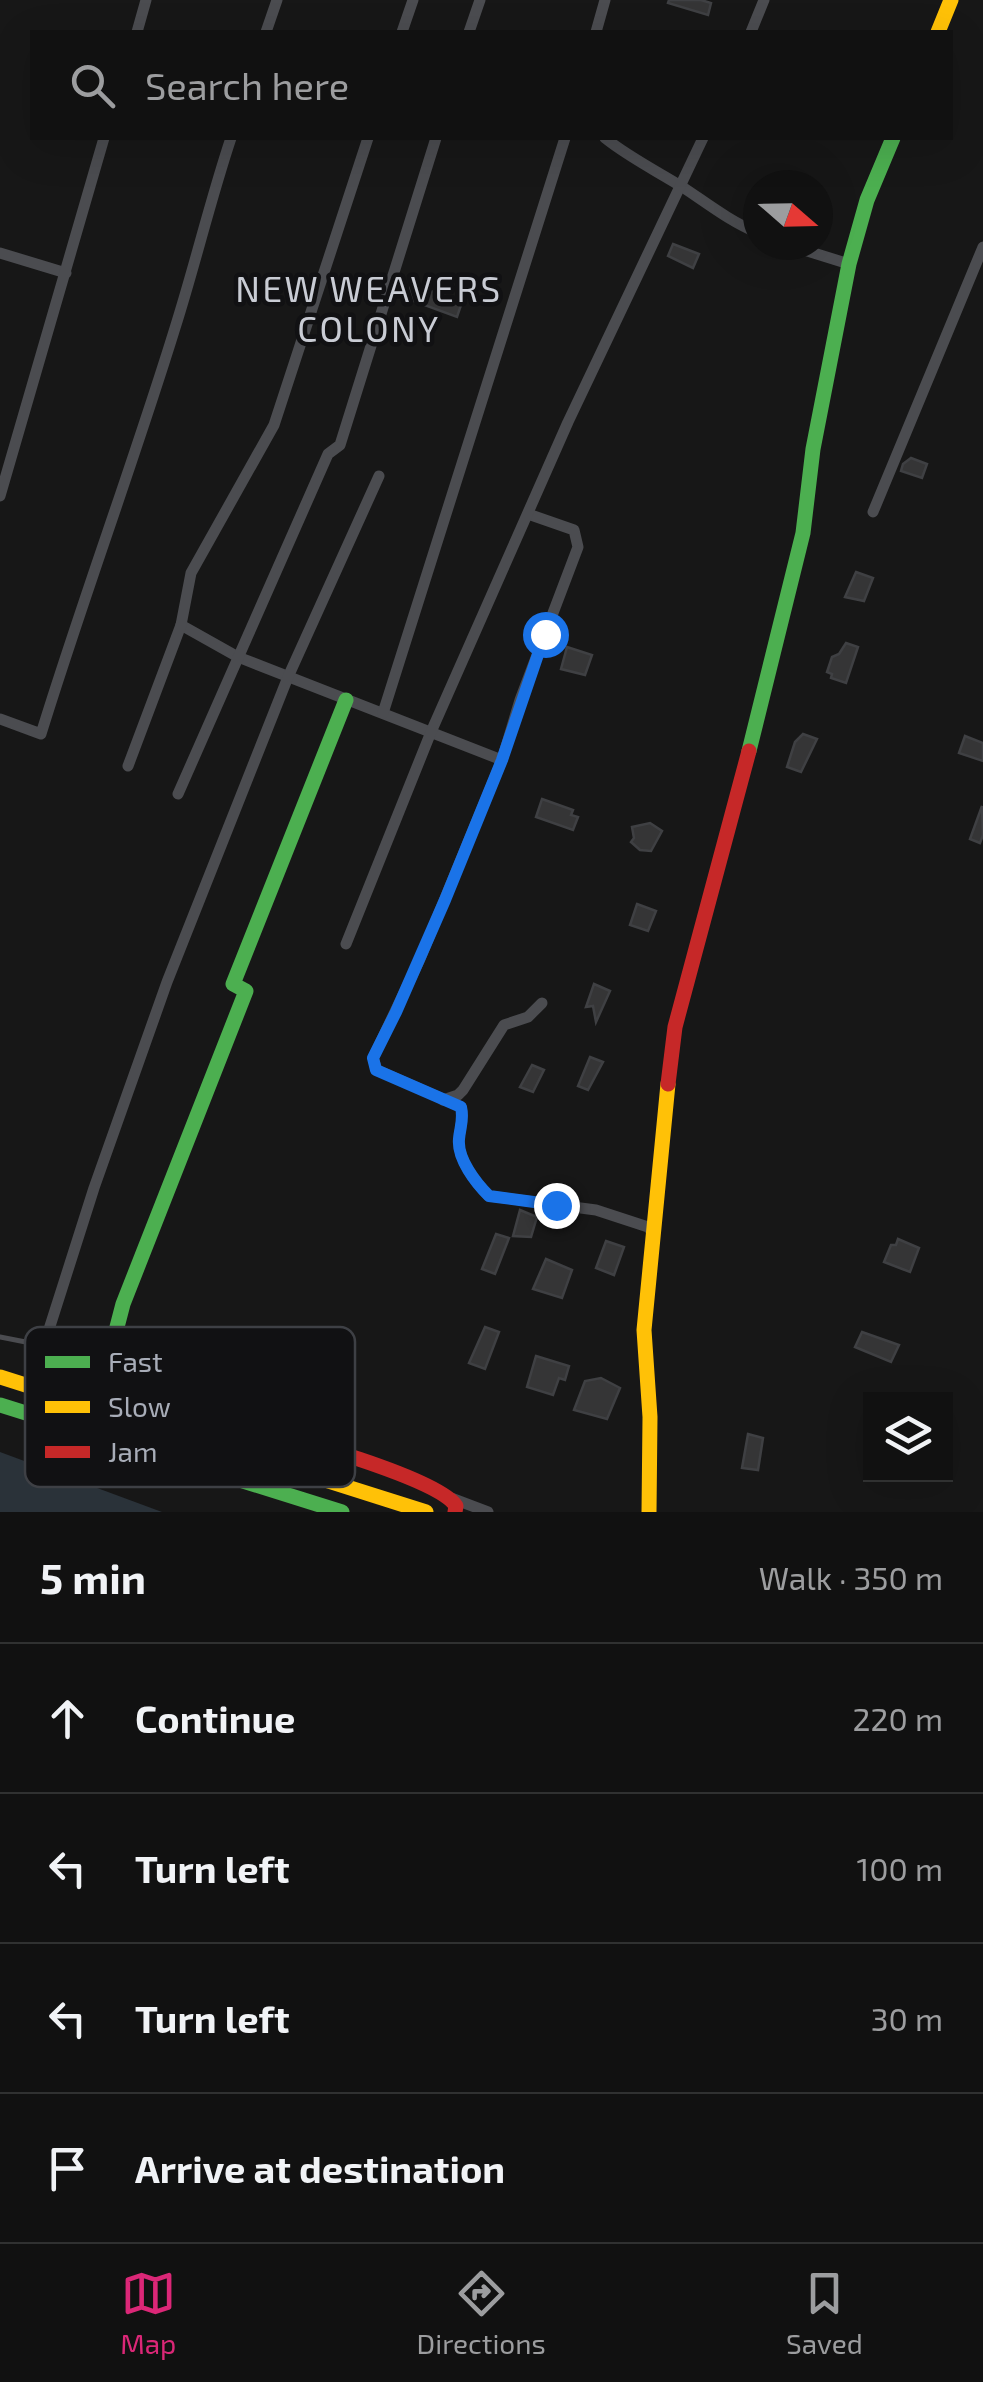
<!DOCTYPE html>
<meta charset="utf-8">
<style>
body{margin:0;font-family:"Exo 2",sans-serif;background:#1e1f1f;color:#f1f3f6}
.controls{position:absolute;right:30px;bottom:30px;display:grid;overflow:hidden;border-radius:0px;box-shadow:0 10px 40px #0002}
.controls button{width:90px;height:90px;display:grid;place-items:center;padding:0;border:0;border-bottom:2px solid #303131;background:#111;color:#f1f3f6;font:50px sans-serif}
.compass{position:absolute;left:743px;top:170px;width:90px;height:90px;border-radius:50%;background:#111;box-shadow:0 10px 40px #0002;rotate:110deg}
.stop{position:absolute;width:30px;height:30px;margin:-22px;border:8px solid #1a73e8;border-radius:50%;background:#fff}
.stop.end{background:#1a73e8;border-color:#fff;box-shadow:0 2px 10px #0008}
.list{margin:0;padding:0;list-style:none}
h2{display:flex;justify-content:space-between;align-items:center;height:130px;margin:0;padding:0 40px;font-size:42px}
h2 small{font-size:32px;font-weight:400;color:#9c9d9f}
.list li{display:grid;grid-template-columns:65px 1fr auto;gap:30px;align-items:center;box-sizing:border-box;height:150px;padding:0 40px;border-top:2px solid #303131}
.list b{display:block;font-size:38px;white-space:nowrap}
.list em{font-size:32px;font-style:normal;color:#9c9d9f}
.icon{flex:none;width:55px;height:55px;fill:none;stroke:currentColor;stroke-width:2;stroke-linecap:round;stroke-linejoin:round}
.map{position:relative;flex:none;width:983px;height:1512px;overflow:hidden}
.search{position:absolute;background:#111;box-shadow:0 10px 40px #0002;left:30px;right:30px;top:30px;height:110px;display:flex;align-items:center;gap:25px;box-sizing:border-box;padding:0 35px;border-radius:0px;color:#9c9d9f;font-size:38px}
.sheet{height:730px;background:#111}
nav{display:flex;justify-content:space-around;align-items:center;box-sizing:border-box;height:140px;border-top:2px solid #303131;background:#111;font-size:28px;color:#9c9d9f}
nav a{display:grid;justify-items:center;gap:5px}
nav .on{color:#db2777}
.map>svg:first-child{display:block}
.water{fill:#2a3239}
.building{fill:#353536;stroke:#3f4043;stroke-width:2.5}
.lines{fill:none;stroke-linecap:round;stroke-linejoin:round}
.lane{stroke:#4b4c50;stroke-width:5}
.street{stroke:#4b4c50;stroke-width:11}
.fast{stroke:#4caf50;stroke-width:15}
.slow{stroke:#ffc107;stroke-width:15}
.jam{stroke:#c62828;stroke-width:15}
.route{stroke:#1a73e8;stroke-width:12}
.labels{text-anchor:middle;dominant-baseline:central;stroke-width:9;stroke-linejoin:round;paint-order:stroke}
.neighbourhood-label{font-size:35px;letter-spacing:2.5px;fill:#c9ccd4;stroke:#111113}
.key{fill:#111113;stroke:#3e4045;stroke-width:2.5}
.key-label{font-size:28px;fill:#a8adb8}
</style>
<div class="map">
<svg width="983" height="1512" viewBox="0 0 983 1512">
<rect width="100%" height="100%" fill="#171717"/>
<path class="water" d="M0 1452 162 1512H0Z"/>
<g class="building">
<path d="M669 0H701L711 3 708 15 668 3Z"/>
<path d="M673 244 699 254 693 268 668 256Z"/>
<path d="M411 284 462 302 457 317 408 299Z"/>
<path d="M911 458 927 464 922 478 901 471 903 464Z"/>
<path d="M856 572 873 578 864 601 845 597Z"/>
<path d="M846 643 858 647 846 683 831 678 832 674 827 672 832 657 839 654Z"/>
<path d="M567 647 592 655 585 675 561 669Z"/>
<path d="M803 734 817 739 801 772 787 767 795 742Z"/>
<path d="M965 736 983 743V761L959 753Z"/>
<path d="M542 799 573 810 571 815 578 817 573 830 536 817Z"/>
<path d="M982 806 983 835 980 843 970 839Z"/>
<path d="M650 823 662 831 651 851 640 850 631 842 634 838 632 827Z"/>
<path d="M637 904 656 911 648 931 630 925Z"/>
<path d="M594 984 610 991 596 1022 593 1006 586 1007Z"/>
<path d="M590 1057 603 1062 588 1090 578 1086Z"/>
<path d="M532 1065 544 1070 533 1092 520 1087Z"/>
<path d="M520 1210 537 1217 531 1237 513 1236Z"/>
<path d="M496 1234 509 1238 495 1274 482 1269Z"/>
<path d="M898 1239 919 1248 910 1272 884 1262 891 1245H896Z"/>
<path d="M606 1241 624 1247 614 1275 596 1268Z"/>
<path d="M546 1259 572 1270 562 1298 533 1289Z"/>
<path d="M485 1327 499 1332 485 1369 469 1363Z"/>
<path d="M862 1332 899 1345 891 1362 855 1347Z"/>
<path d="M536 1356 569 1366 565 1380 559 1378 553 1395 527 1387Z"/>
<path d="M601 1378 620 1388 607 1419 574 1410 585 1381Z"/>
<path d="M748 1434 763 1438 758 1470 742 1468Z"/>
</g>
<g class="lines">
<path class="lane" d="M0 1337 41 1345"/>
<g class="street">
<path d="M137 32 146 0"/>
<path d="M266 32 277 0"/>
<path d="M402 32 413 0"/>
<path d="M469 32 480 0"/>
<path d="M596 32 605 0"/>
<path d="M751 32 764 0"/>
<path d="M605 138C630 158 657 171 684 188 708 204 731 222 758 233"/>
<path d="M788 245 849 264"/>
<path d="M0 253 66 273"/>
<path d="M0 496 104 138"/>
<path d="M873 512 983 247"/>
<path d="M528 514 574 530 578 547 520 700 502 760 420 959 373 1058 377 1070 461 1107C464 1120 460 1127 459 1139 457 1159 476 1183 489 1196L596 1210 648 1227 653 1233"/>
<path d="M181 625 238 657 502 760"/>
<path d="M383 713 565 138"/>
<path d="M0 719 41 734C83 598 133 464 175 328 195 265 210 201 231 138"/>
<path d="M128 766 181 625 191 573 274 425 368 138"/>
<path d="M178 794 328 454 340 445 436 138"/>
<path d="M346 944 431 732 568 422 703 138"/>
<path d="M443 1100 458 1095 463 1090 504 1025 528 1017 542 1003"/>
<path d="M115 1374C89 1367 69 1353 44 1345L94 1188 167 982 288 677 379 476"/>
<path d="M451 1498 488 1512"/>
</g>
<g class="fast">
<path d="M749 751 803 533 813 449 849 264 867 200 893 138"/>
<path d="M0 1405 342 1512"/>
<path d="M188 1409 156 1399 115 1374 117 1327 123 1304 246 991 233 984 346 700"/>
</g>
<g class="slow">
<path d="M938 32 951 0"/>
<path d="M0 1377 426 1512"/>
<path d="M649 1512 650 1417 644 1330 668 1084"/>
</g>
<g class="jam">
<path d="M668 1084 675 1027 749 751"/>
<path d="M188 1409C235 1423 435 1473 456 1506L455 1512"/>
</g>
</g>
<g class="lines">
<path class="route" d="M545 634 502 760 445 900 396 1012 373 1058 376 1070 461 1107C464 1120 460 1127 459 1139 457 1159 476 1183 489 1196L556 1205"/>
</g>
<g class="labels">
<g class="neighbourhood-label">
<text x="369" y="288">NEW WEAVERS<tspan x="369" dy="40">COLONY</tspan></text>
</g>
</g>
<rect x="25" y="1327" width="330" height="160" rx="15" class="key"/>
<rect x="45" y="1356" width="45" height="12" fill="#4caf50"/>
<rect x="45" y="1401" width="45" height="12" fill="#ffc107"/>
<rect x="45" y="1446" width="45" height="12" fill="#c62828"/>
<g class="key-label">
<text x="108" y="1372">Fast</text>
<text x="108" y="1417">Slow</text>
<text x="108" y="1462">Jam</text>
</g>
</svg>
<div class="controls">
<button><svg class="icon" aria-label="layers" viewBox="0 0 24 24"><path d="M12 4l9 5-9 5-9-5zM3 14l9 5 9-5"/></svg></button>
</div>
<svg class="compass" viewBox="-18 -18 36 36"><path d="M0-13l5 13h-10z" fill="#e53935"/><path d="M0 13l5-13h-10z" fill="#9c9d9f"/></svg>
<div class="stop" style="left:545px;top:634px"></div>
<div class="stop end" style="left:556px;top:1205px"></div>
<div class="search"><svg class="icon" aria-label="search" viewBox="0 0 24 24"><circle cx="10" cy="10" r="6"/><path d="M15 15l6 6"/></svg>Search here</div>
</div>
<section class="sheet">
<h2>5 min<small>Walk · 350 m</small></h2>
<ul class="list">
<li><svg class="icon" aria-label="ahead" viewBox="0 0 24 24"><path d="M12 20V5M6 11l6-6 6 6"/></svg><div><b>Continue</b></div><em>220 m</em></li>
<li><svg class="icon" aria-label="left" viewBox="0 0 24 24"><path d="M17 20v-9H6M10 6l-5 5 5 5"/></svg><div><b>Turn left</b></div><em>100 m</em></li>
<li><svg class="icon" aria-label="left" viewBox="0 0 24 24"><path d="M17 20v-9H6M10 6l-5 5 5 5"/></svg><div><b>Turn left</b></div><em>30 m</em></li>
<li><svg class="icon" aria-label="arrive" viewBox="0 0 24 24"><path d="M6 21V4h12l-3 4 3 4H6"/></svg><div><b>Arrive at destination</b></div></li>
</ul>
</section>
<nav>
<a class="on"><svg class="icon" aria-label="map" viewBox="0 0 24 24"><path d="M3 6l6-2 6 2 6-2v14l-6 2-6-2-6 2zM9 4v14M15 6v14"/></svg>Map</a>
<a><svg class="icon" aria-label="directions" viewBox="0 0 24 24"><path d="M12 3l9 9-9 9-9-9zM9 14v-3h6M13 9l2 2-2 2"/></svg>Directions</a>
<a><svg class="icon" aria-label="saved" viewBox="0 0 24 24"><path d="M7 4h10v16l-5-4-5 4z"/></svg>Saved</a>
</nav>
